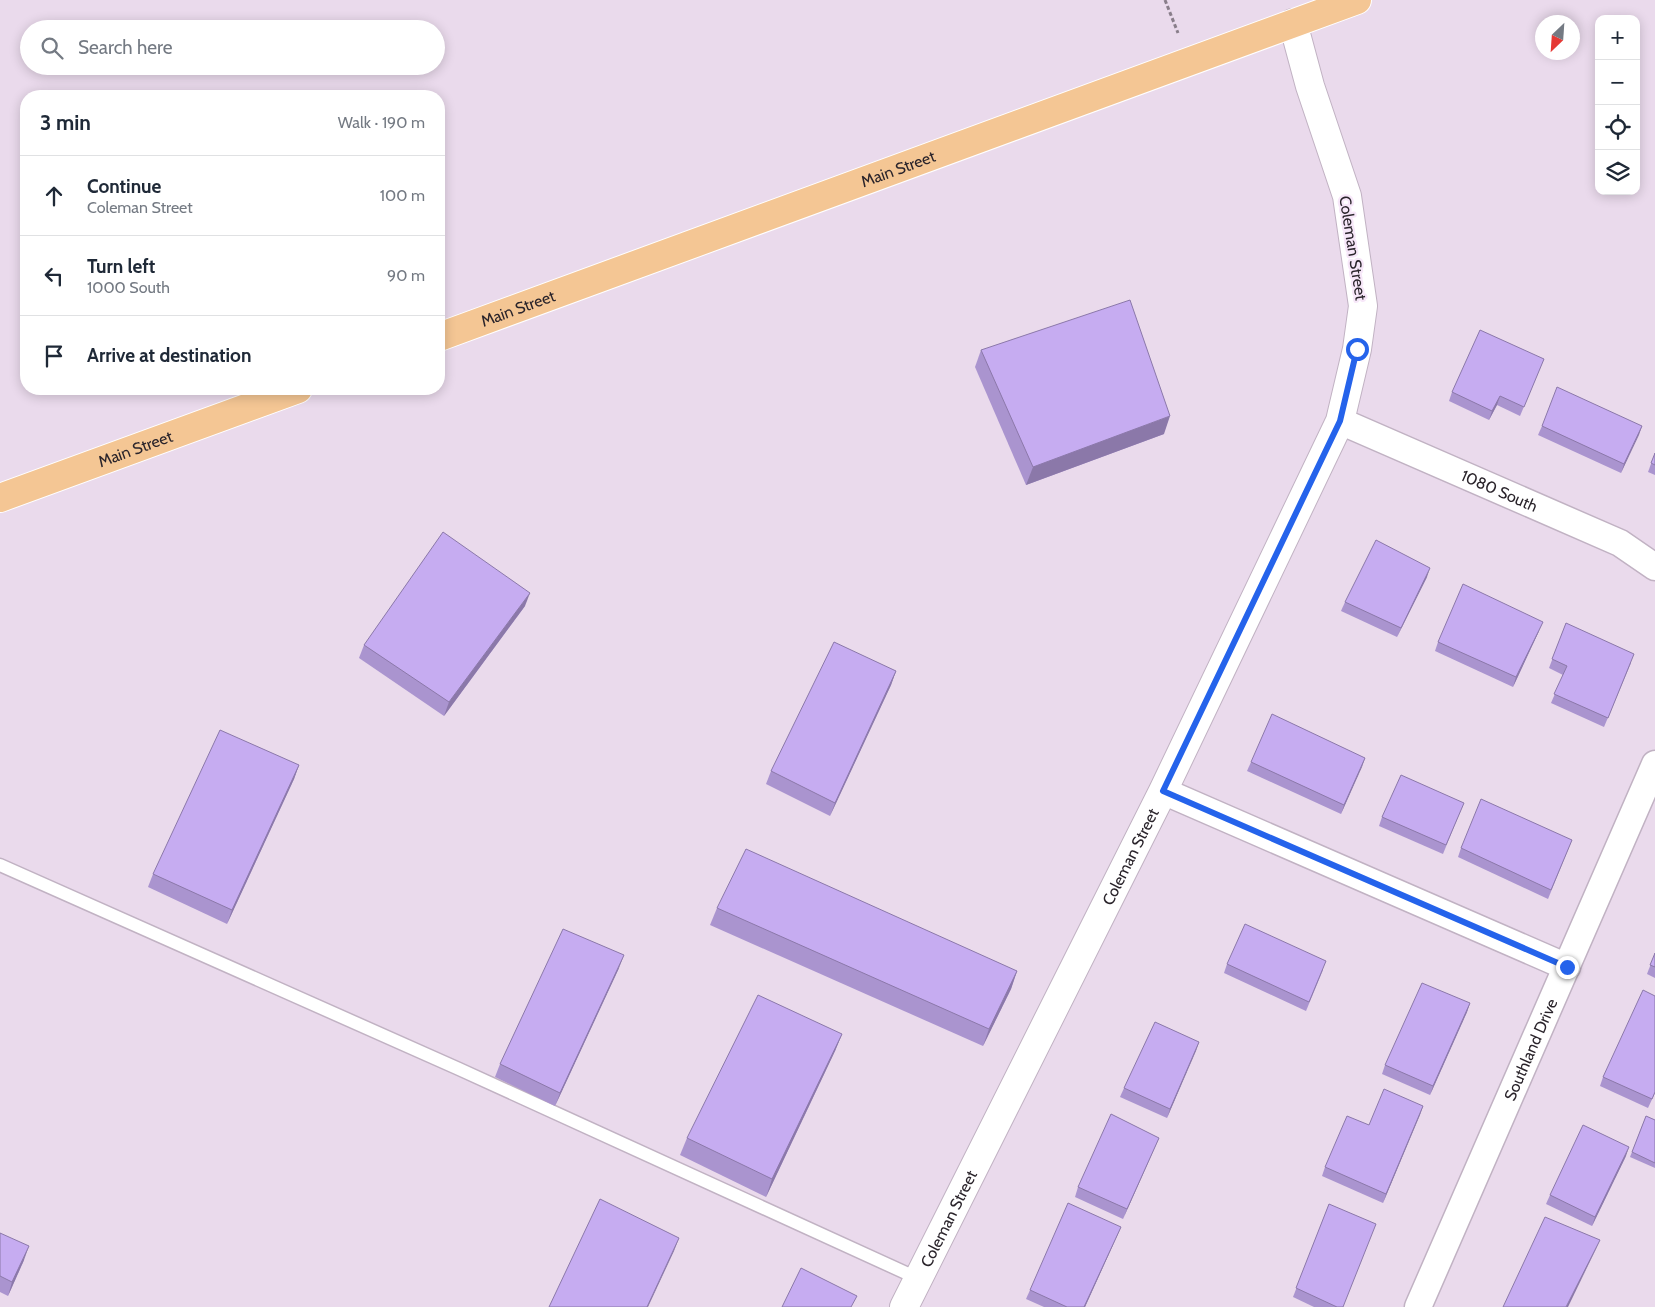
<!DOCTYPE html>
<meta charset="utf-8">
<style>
body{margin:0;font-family:Cabin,sans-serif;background:#f2f2f3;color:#1f2937}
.controls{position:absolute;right:15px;top:15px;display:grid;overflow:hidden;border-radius:10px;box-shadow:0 2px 12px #0003}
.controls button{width:45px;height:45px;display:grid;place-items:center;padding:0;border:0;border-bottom:1px solid #e0e1e3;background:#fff;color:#1f2937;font:25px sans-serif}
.compass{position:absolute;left:1535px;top:15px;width:45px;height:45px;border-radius:50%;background:#fff;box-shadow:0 2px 12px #0003;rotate:205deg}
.stop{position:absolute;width:15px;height:15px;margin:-11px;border:4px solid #2563eb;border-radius:50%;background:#fff}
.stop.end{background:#2563eb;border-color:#fff;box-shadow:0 1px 5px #0008}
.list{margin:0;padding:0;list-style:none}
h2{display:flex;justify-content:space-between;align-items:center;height:65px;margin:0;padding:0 20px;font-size:21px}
h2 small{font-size:16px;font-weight:400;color:#747a83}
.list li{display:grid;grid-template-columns:32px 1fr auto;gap:15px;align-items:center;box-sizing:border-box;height:80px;padding:0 20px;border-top:1px solid #e0e1e3}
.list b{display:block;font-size:19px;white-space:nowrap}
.list p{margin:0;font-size:16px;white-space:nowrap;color:#747a83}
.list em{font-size:16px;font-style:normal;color:#747a83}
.icon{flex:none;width:28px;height:28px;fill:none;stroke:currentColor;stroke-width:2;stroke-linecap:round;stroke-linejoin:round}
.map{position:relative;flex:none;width:1655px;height:1307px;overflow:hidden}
.search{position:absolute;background:#fff;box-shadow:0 2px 12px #0003;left:20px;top:20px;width:425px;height:55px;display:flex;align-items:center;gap:12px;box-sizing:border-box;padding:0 18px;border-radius:28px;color:#747a83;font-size:19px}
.panel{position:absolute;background:#fff;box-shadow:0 2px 12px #0003;left:20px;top:90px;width:425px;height:305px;border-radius:20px}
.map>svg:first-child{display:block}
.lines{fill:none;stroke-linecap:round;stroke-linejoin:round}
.service-casing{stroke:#c1b2c3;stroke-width:15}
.minor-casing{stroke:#c1b2c3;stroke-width:29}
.tertiary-casing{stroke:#c1b2c3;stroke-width:30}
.trunk-casing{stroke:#fff;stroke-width:30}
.path{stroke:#897e8a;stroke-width:3;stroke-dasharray:4 2.5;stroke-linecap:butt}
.service{stroke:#fff;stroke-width:12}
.minor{stroke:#fff;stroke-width:26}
.tertiary{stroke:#fff;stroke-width:28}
.trunk{stroke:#f4c694;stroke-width:28}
.wall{fill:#aa94cf}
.shaded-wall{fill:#8b78a9}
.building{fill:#c6acf1;stroke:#8b78a9}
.route{stroke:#2563eb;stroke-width:6}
.labels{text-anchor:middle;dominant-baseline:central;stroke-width:4.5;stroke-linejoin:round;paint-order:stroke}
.street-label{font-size:16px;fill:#2a242b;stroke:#f7e7f9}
</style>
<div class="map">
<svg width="1655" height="1307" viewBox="0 0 1655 1307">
<rect width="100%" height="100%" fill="#eadaec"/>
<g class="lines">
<g class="service-casing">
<path id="service" d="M0 865 459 1069 917 1278"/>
</g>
<g class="minor-casing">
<g id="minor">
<path id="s1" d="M1340 421 1620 543 1655 567"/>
<path d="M1163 791 1567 967"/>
<path id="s2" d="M1418 1307 1655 764"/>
</g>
</g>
<g class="tertiary-casing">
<g id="tertiary">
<path id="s3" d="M904 1307 1163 791 1340 421 1357 349 1363 306 1347 196 1310 86 1293 23"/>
</g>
</g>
<g class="trunk-casing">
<g id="trunk">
<path id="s4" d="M439 337 1357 0"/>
<path id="s5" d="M0 498 298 389"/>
</g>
</g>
<path class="path" d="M1165 0 1178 33"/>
<use href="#service" class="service"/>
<use href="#minor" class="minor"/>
<use href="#tertiary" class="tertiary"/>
<use href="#trunk" class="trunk"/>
</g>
<g class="wall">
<path d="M981 350 1164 434 1026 485 975 367Z"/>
<path d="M1544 359 1520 416 1497 405 1489 420 1449 401 1452 392Z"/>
<path d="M1542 426H1642L1621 473 1538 435Z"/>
<path d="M1655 453V475L1648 472Z"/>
<path d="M1427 577 1397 637 1341 611 1345 602Z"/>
<path d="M525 606 444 716 359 658 364 645Z"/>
<path d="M1566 623 1631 663 1604 727 1551 703 1563 675 1549 668Z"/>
<path d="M1539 631 1513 687 1435 651 1438 642Z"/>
<path d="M896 671 891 685 830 816 766 784 771 771Z"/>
<path d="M1365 758 1341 814 1247 771 1251 762Z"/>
<path d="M299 765 294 779 227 924 148 887 153 874Z"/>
<path d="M1460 812 1443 854 1379 826 1382 817Z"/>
<path d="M1572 840 1548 899 1458 857 1461 848Z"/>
<path d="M717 908 1017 971 1011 989 983 1046 710 925Z"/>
<path d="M1655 953V978L1647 974Z"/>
<path d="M1227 964 1323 970 1306 1011 1224 973Z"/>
<path d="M619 968 555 1106 495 1077 500 1064Z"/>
<path d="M1655 996V1093L1648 1108 1600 1086 1603 1077Z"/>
<path d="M1470 1003 1467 1012 1430 1095 1382 1074 1385 1065Z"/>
<path d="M842 1034 835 1051 766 1197 680 1155 687 1138Z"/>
<path d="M1199 1042 1167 1118 1120 1097 1124 1088Z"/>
<path d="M1423 1106 1383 1203 1322 1176 1325 1167 1369 1125Z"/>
<path d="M1646 1116 1655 1120V1168L1630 1157Z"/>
<path d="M1159 1138 1123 1219 1075 1197 1078 1187Z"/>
<path d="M1626 1156 1592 1226 1546 1204 1550 1195Z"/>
<path d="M1329 1204 1343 1307H1314L1293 1297Z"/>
<path d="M1121 1227 1117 1236 1085 1307H1044L1026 1299 1030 1290Z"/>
<path d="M0 1233 24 1260 8 1296 0 1292Z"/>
</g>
<g class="shaded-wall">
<path d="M1500 396 1497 405 1489 420 1492 411Z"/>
<path d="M1170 416 1164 434 1026 485 1033 467Z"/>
<path d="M1642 426 1639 435 1621 473 1624 464Z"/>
<path d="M1430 568 1427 577 1397 637 1401 628Z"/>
<path d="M530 593 525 606 444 716 449 702Z"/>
<path d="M1543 622 1539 631 1513 687 1516 677Z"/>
<path d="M896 671 891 685 830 816 835 803Z"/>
<path d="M1365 758 1362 767 1341 814 1344 805Z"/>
<path d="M299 765 294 779 227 924 232 910Z"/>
<path d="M624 955 619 968 555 1106 560 1093Z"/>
<path d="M1017 971 1011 989 983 1046 989 1029Z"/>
<path d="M1470 1003 1467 1012 1430 1095 1433 1086Z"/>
<path d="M842 1034 835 1051 766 1197 772 1179Z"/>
<path d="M1199 1042 1196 1051 1167 1118 1170 1109Z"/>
<path d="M1423 1106 1420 1115 1383 1203 1386 1194Z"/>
<path d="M1159 1138 1123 1219 1127 1209Z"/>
<path d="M1629 1147 1626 1156 1592 1226 1595 1217Z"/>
<path d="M1121 1227 1117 1236 1085 1307H1084Z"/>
<path d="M679 1238 674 1251 648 1307H647Z"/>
<path d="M1600 1240 1596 1249 1568 1307H1566Z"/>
<path d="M29 1246 24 1260 8 1296 12 1282Z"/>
</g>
<g class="building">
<path d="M1130 300 1170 416 1033 467 981 350Z"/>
<path d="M1480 330 1544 359 1524 407 1500 396 1492 411 1452 392Z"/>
<path d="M1557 387 1642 426 1624 464 1542 426Z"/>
<path d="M1655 453V465L1651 463Z"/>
<path d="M443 532 530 593 449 702 364 645Z"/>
<path d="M1376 540 1430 568 1401 628 1345 602Z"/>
<path d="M1463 584 1543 622 1516 677 1438 642Z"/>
<path d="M1566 623 1634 654 1608 718 1554 694 1567 666 1552 659Z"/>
<path d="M834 642 896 671 835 803 771 771Z"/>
<path d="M1272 714 1365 758 1344 805 1251 762Z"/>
<path d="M220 730 299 765 232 910 153 874Z"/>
<path d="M1401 775 1464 803 1446 845 1382 817Z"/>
<path d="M1481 799 1572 840 1551 890 1461 848Z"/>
<path d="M746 849 1017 971 989 1029 717 908Z"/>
<path d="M1245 924 1326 961 1309 1002 1227 964Z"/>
<path d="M563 929 624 955 560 1093 500 1064Z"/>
<path d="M1655 953V967L1650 965Z"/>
<path d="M1422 983 1470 1003 1433 1086 1385 1065Z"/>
<path d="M1643 990 1655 996V1092L1652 1099 1603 1077Z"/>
<path d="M758 995 842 1034 772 1179 687 1138Z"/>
<path d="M1155 1022 1199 1042 1170 1109 1124 1088Z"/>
<path d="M1384 1089 1423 1106 1386 1194 1325 1167 1347 1116 1369 1125Z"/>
<path d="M1111 1114 1159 1138 1127 1209 1078 1187Z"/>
<path d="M1646 1116 1655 1120V1163L1632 1152Z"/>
<path d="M1583 1125 1629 1147 1595 1217 1550 1195Z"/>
<path d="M600 1199 679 1238 647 1307H549Z"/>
<path d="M1068 1203 1121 1227 1084 1307H1067L1030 1290Z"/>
<path d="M1329 1204 1376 1224 1343 1307H1337L1296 1288Z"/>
<path d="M1545 1217 1600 1240 1566 1307H1503Z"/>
<path d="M0 1233 29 1246 12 1282 0 1276Z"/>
<path d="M801 1268 857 1296 851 1307H782Z"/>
</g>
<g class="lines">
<path class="route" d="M1357 349 1340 421 1163 791 1567 967"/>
</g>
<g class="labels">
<g class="street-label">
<text stroke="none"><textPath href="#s4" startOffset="489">Main Street</textPath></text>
<text transform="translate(1353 248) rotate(81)">Coleman Street</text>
<text stroke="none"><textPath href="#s4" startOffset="84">Main Street</textPath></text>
<text stroke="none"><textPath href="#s5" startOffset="144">Main Street</textPath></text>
<text stroke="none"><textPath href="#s1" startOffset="174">1080 South</textPath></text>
<text stroke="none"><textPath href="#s3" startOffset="504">Coleman Street</textPath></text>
<text stroke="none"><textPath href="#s2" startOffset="281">Southland Drive</textPath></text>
<text stroke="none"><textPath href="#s3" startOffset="99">Coleman Street</textPath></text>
</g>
</g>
</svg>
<div class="controls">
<button>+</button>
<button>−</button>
<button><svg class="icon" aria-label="locate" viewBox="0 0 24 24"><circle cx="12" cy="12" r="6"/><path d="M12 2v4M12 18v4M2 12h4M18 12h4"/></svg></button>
<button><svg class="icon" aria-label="layers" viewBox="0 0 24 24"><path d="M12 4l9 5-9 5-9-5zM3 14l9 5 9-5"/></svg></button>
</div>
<svg class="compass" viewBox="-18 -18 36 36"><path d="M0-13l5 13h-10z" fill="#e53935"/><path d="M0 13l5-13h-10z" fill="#747a83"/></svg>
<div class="stop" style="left:1357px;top:349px"></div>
<div class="stop end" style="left:1567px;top:967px"></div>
<div class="search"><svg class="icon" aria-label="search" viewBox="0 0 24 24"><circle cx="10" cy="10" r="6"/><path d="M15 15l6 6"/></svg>Search here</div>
<section class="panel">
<h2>3 min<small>Walk · 190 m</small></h2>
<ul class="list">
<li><svg class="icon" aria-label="ahead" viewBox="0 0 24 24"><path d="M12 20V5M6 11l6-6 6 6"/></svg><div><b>Continue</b><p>Coleman Street</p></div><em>100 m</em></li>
<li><svg class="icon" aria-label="left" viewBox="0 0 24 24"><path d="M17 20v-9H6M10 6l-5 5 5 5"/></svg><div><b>Turn left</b><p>1000 South</p></div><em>90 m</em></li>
<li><svg class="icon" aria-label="arrive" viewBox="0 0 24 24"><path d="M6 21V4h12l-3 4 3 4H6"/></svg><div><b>Arrive at destination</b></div></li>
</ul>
</section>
</div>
